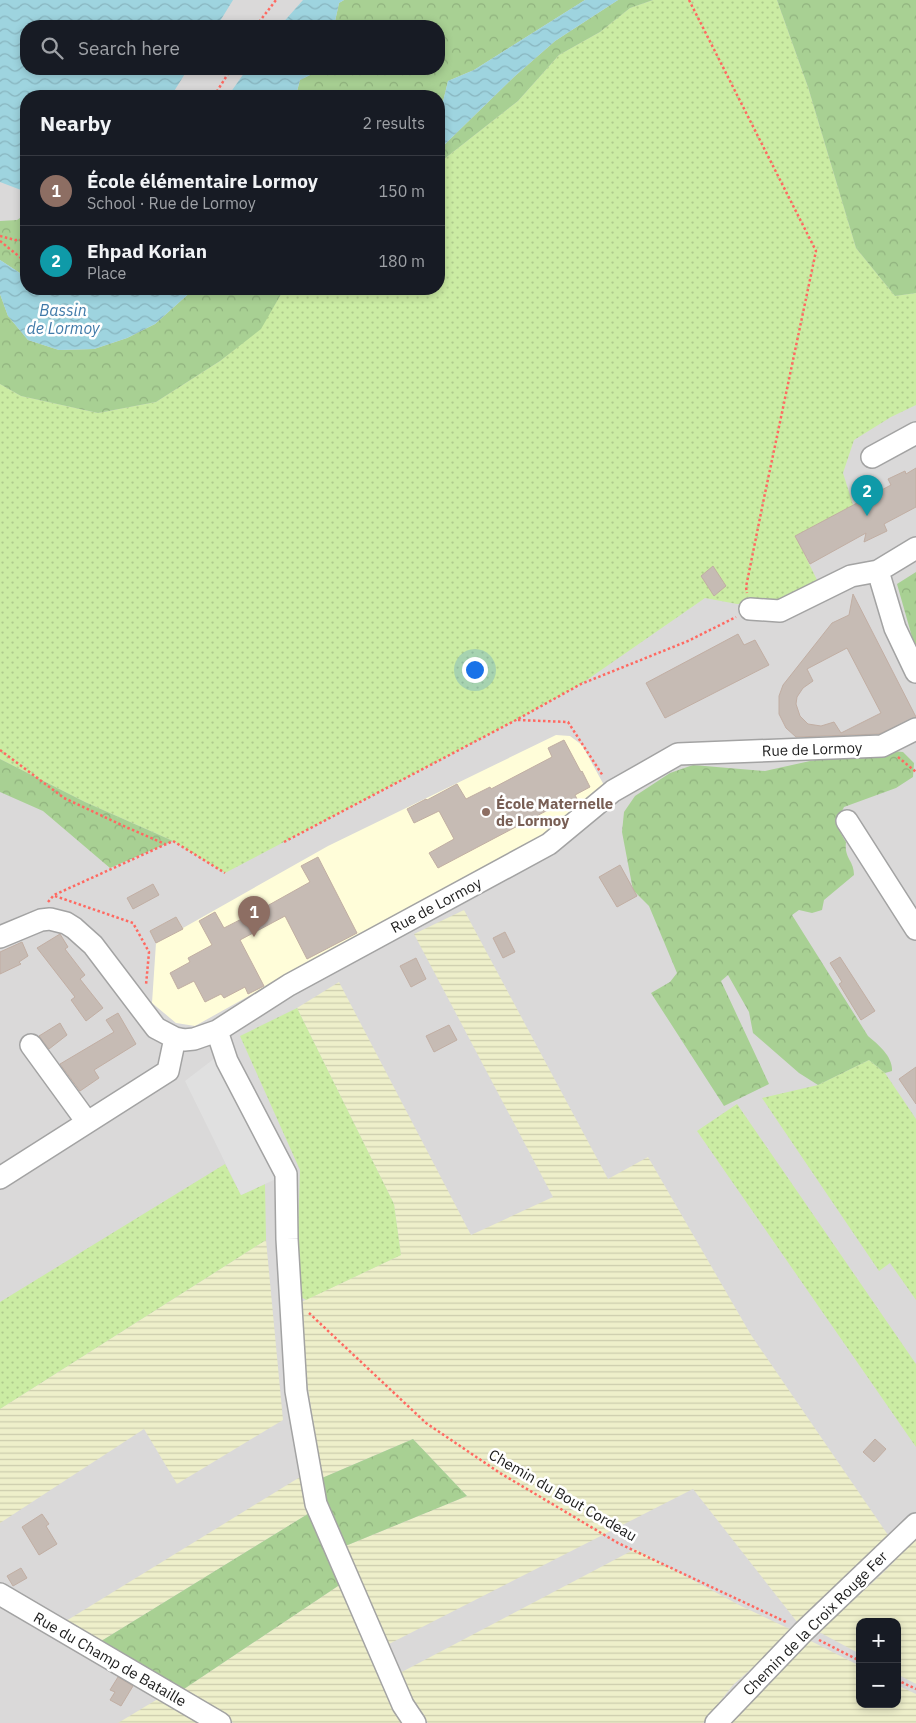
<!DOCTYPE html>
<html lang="en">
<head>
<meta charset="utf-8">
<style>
  body { margin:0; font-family:"IBM Plex Sans",sans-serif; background:#242831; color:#f1f3f6 }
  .controls { position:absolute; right:15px; bottom:15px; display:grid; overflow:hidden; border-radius:10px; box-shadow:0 2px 8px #0003 }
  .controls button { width:45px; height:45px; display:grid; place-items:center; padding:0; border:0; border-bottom:1px solid #363941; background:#171b24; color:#f1f3f6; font:25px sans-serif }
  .you { position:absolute; left:474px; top:669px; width:18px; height:18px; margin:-12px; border:4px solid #fff; border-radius:50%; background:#1a73e8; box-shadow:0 0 0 8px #1a73e833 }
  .badge { display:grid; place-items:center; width:32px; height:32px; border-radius:50%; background:#df868c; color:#fff; font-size:16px; font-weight:700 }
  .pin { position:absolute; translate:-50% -41px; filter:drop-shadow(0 1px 2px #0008) }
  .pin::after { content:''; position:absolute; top:26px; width:18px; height:15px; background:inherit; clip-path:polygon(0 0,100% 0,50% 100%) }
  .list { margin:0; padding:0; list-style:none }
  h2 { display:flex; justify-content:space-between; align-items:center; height:65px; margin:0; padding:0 20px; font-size:21px }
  h2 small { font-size:16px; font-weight:400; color:#9ea1a6 }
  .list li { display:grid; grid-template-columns:32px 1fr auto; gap:15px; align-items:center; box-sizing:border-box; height:70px; padding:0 20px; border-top:1px solid #363941 }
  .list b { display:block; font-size:19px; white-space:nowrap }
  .list p { margin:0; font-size:16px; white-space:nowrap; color:#9ea1a6 }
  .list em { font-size:16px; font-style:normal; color:#9ea1a6 }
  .icon { flex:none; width:28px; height:28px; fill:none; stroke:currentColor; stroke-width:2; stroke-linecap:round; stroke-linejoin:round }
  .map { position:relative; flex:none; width:916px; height:1723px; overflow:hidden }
  .search { position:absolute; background:#171b24; box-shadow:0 2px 8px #0003; left:20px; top:20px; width:425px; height:55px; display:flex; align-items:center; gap:12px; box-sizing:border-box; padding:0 18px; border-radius:20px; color:#9ea1a6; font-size:19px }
  .panel { position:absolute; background:#171b24; box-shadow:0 2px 8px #0003; left:20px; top:90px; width:425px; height:205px; border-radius:20px }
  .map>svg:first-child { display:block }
</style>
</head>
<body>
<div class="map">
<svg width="916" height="1723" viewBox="0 0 916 1723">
  <defs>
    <pattern id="farmland-rules" width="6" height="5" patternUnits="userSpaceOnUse" patternTransform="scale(1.25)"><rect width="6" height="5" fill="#eeefca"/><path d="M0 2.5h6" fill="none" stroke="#ccccad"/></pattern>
    <pattern id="grass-dots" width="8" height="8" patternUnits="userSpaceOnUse" patternTransform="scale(1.25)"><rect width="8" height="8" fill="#cbeca3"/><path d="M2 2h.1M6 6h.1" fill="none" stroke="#aeca8c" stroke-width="1.8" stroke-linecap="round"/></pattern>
    <pattern id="forest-crowns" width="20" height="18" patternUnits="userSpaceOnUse" patternTransform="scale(1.25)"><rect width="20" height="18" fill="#a8d093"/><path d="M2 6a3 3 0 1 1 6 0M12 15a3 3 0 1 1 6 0" fill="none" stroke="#90b27e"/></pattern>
    <pattern id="water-waves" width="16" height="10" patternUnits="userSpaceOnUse" patternTransform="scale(1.25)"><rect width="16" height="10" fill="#9ed4df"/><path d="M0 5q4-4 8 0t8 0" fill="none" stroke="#88b5bf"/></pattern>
  </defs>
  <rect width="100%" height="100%" fill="#eee9e1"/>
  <!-- residential -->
  <path fill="#dad9d9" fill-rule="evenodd" d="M0,0H916V1723H0ZM26,26H439V69H26ZM26,96H439V289H26ZM860,1622H897V1704H860Z"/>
  <!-- education -->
  <path fill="#fffdd9" d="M556,735L570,736L582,745L605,787L541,837L371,928L195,1026L176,1023L152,1003L156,943L150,931L176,917L183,928L328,846Z"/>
  <!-- farmland -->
  <path fill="url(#farmland-rules)" d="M464,910L608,1179L648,1157L751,1335L890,1538L801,1627L693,1489L385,1646L343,1547L467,1496L413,1439L322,1478L295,1305L401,1255L394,1204L297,1008L339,982L471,1235L553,1197L414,934Z
    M266,1240L283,1420L177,1484L144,1429L0,1523V1409Z
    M300,1477L311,1512L98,1643L66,1621Z
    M916,1538V1684L897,1674V1622H860V1654L819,1632L887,1569Z
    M635,1549L741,1606L794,1631L733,1685L703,1723H428L398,1674Z
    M341,1584L408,1723H234L181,1691Z
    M807,1639L860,1666V1704H897V1685L916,1694V1723H726Z
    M166,1694L214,1723H118Z"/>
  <!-- grass -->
  <path fill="url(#grass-dots)" d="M653,0H777L808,87L856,248L895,296L916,293V405L891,417L854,440L843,473L854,508L797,539L817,580L778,603L737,604L705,598L581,684L516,720L225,873L173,841L85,802L0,759V384L21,396L98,413L156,402L220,361L260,329L284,289H439V163L518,101L559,55L600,32L630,8Z
    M297,1008L394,1204L401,1255L306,1300L296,1294L300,1170L240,1036Z
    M869,1060L885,1073L916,1119V1300L890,1263L879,1271L762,1098L818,1085Z
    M737,1104L916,1364V1447L697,1131Z
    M225,1164L241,1195L265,1184L266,1240L0,1409V1302Z"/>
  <!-- forest -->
  <path fill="url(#forest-crowns)" d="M344,0H585L474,70L448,81L440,114H439V96L296,95L300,80L322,69H439V26H334L339,3Z
    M618,0H653L630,8L600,32L559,55L518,101L439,163V150L515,76L555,41Z
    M777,0H916V293L895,296L856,248L808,87Z
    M26,214V277L0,260V221L17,220Z
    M194,289H284L261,329L220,361L156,402L98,413L21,396L0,384V294L8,316L28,340L59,350L94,349L127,338L155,324Z
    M916,572V651L897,584Z
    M883,750L903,752L914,763L913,777L896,788L844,807C837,822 836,827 846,842C844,859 854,860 854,875L824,900L822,910L812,913L799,910L792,915L868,1036C879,1045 893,1057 892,1071L885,1073L869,1060L818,1085L799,1073L753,1033L749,1012L728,975L721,981L769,1084L724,1106L651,993L670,982L677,973L649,906L633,890L622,832L624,812L635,796L670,773L693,765L765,771L810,761Z
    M0,759L85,802L173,841L110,868L43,811L0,792Z
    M413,1439L467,1496L343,1547L327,1506L322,1478Z
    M311,1512L341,1584L181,1691L98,1643Z"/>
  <!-- parking -->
  <path fill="#e0e0e0" d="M215,1058L276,1179L241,1195L185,1081Z"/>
  <!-- water -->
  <path fill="url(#water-waves)" d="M0,0H233L217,26H26V69H188L171,96H26V189L21,190L0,182Z
    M303,0H344L339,3L334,26H280Z
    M585,0H618L555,41L515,76L439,150V114H440L448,81L474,70Z
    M247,69H322L300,80L296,95L300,96H228Z
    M0,260L26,277V289H194L155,324L127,338L94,349L59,350L28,340L8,316L0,294Z"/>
  <!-- building -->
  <path fill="#c6bbb4" stroke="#c1aea3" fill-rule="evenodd" d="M916,468V507L884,524L887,531L864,542L866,533L810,564L795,536L891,485L888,479L905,471L906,474Z
    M713,566L726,586L714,596L701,576Z
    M853,594L916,717L879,734L796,737L786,728L779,714V696L783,685L832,623L849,615ZM847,648L881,713L841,733L834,722L821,726L808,724L800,716L796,704L797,697L803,688L813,681L807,669Z
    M738,634L744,645L755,640L769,665L665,718L646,683Z
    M564,740L581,772L582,771L590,787L575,795L579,803L570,810L565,801L438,868L429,853L454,839L439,811L414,823L407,809L426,799L427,800L457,784L466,799L490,787L491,789L552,757L548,748Z
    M318,857L357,933L307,959L285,916L240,940L264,986L248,994L245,987L224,998L221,994L205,1002L194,981L178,989L170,973L190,962L188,958L212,945L199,921L215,912L224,928L267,906L310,882L301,866Z
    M620,865L637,896L617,907L599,877Z
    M153,884L159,895L133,909L127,898Z
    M176,917L183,929L156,943L150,931Z
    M505,932L515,952L503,958L493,938Z
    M60,934L68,947L65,949L85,975L80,979L103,1008L86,1021L71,1000L75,997L37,948Z
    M22,942L28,956L19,962L21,964L0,974V952Z
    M840,957L875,1011L861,1020L839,984L842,982L830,963Z
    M416,958L426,979L411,987L400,966Z
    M118,1013L136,1044L94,1070L99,1078L80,1091L60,1064L114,1032L106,1020Z
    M60,1023L67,1035L49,1049L39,1036Z
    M449,1025L457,1040L434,1052L426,1036Z
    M916,1067V1104L899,1079Z
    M875,1439L886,1449L874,1462L863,1452Z
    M42,1514L49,1524L46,1526L57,1544L39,1555L22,1527Z
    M21,1568L27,1578L13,1586L7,1576Z
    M118,1677L133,1686L121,1706L110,1700L115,1692L110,1690Z"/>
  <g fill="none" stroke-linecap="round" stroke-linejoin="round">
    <!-- minor casing -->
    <g stroke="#a3a3a3" stroke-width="24">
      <path id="minor" d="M872,457L916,433
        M916,548L878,571L895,628L916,672
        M750,609L780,611L851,576L878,571
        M847,821L916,929
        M0,937L41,920L50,919L66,923L74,928L93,945L156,1028L175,1038L184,1040L194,1039L217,1031L289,985L549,844L613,791L678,754L882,746L916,729
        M217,1031L227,1061L286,1174L287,1239L296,1391L316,1504L403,1705L415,1723
        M31,1045L87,1122
        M0,1178L168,1071L175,1038
        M0,1594L220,1723
        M716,1723L803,1632L916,1524"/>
    </g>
    <!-- path -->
    <path stroke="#ff6961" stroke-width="2.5" stroke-dasharray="2.5 2.5" stroke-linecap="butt" d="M689,0L816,251L764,498L746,587L747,593
      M256,26L276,0
      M214,96L231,69
      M0,236L15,240H26
      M0,241L26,262
      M518,720L568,722L603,776
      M0,750L64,798L128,828L165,844
      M898,757L916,772
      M284,842L516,720L581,684L688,641L736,617
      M55,896L133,923L149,952L146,985
      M48,902L54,895L173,841L225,873
      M309,1313L426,1423L500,1473L618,1543L788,1623
      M819,1640L860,1661
      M897,1680L916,1689"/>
    <!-- minor -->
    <use href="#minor" stroke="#fff" stroke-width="21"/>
  </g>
  <!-- markers -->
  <circle fill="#8d6e63" stroke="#fff" stroke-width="2" cx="486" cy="812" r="5"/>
  <g text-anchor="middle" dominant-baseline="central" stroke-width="5" stroke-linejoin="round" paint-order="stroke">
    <!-- street labels -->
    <g font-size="15" fill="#1c1c1c" stroke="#fff">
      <text transform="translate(812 749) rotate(-2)">Rue de Lormoy</text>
      <text transform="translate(436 905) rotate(-28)">Rue de Lormoy</text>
      <text transform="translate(563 1495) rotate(30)">Chemin du Bout Cordeau</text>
      <text transform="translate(815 1623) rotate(-45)">Chemin de la Croix Rouge Fer</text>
      <text transform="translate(110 1659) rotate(30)">Rue du Champ de Bataille</text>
    </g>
    <!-- education labels -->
    <g font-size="15" font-weight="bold" fill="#785e54" stroke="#fff" text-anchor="start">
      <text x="496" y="803">École Maternelle<tspan x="496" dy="17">de Lormoy</tspan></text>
    </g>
    <!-- water labels -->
    <g font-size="16" font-style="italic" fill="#407aa9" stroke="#fff">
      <text x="63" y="310">Bassin<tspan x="63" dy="18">de Lormoy</tspan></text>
    </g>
  </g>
</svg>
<div class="controls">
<button>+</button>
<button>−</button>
</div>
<div class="you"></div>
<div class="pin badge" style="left:254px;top:937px;background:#8d6e63">1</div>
<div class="pin badge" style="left:867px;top:516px;background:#0f9aa8">2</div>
<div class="search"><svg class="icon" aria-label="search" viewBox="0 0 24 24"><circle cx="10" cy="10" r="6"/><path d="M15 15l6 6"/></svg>Search here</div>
<section class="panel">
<h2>Nearby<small>2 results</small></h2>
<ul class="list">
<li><span class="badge" style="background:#8d6e63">1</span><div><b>École élémentaire Lormoy</b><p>School · Rue de Lormoy</p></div><em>150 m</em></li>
<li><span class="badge" style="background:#0f9aa8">2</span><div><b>Ehpad Korian</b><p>Place</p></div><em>180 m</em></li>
</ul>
</section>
</div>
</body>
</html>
